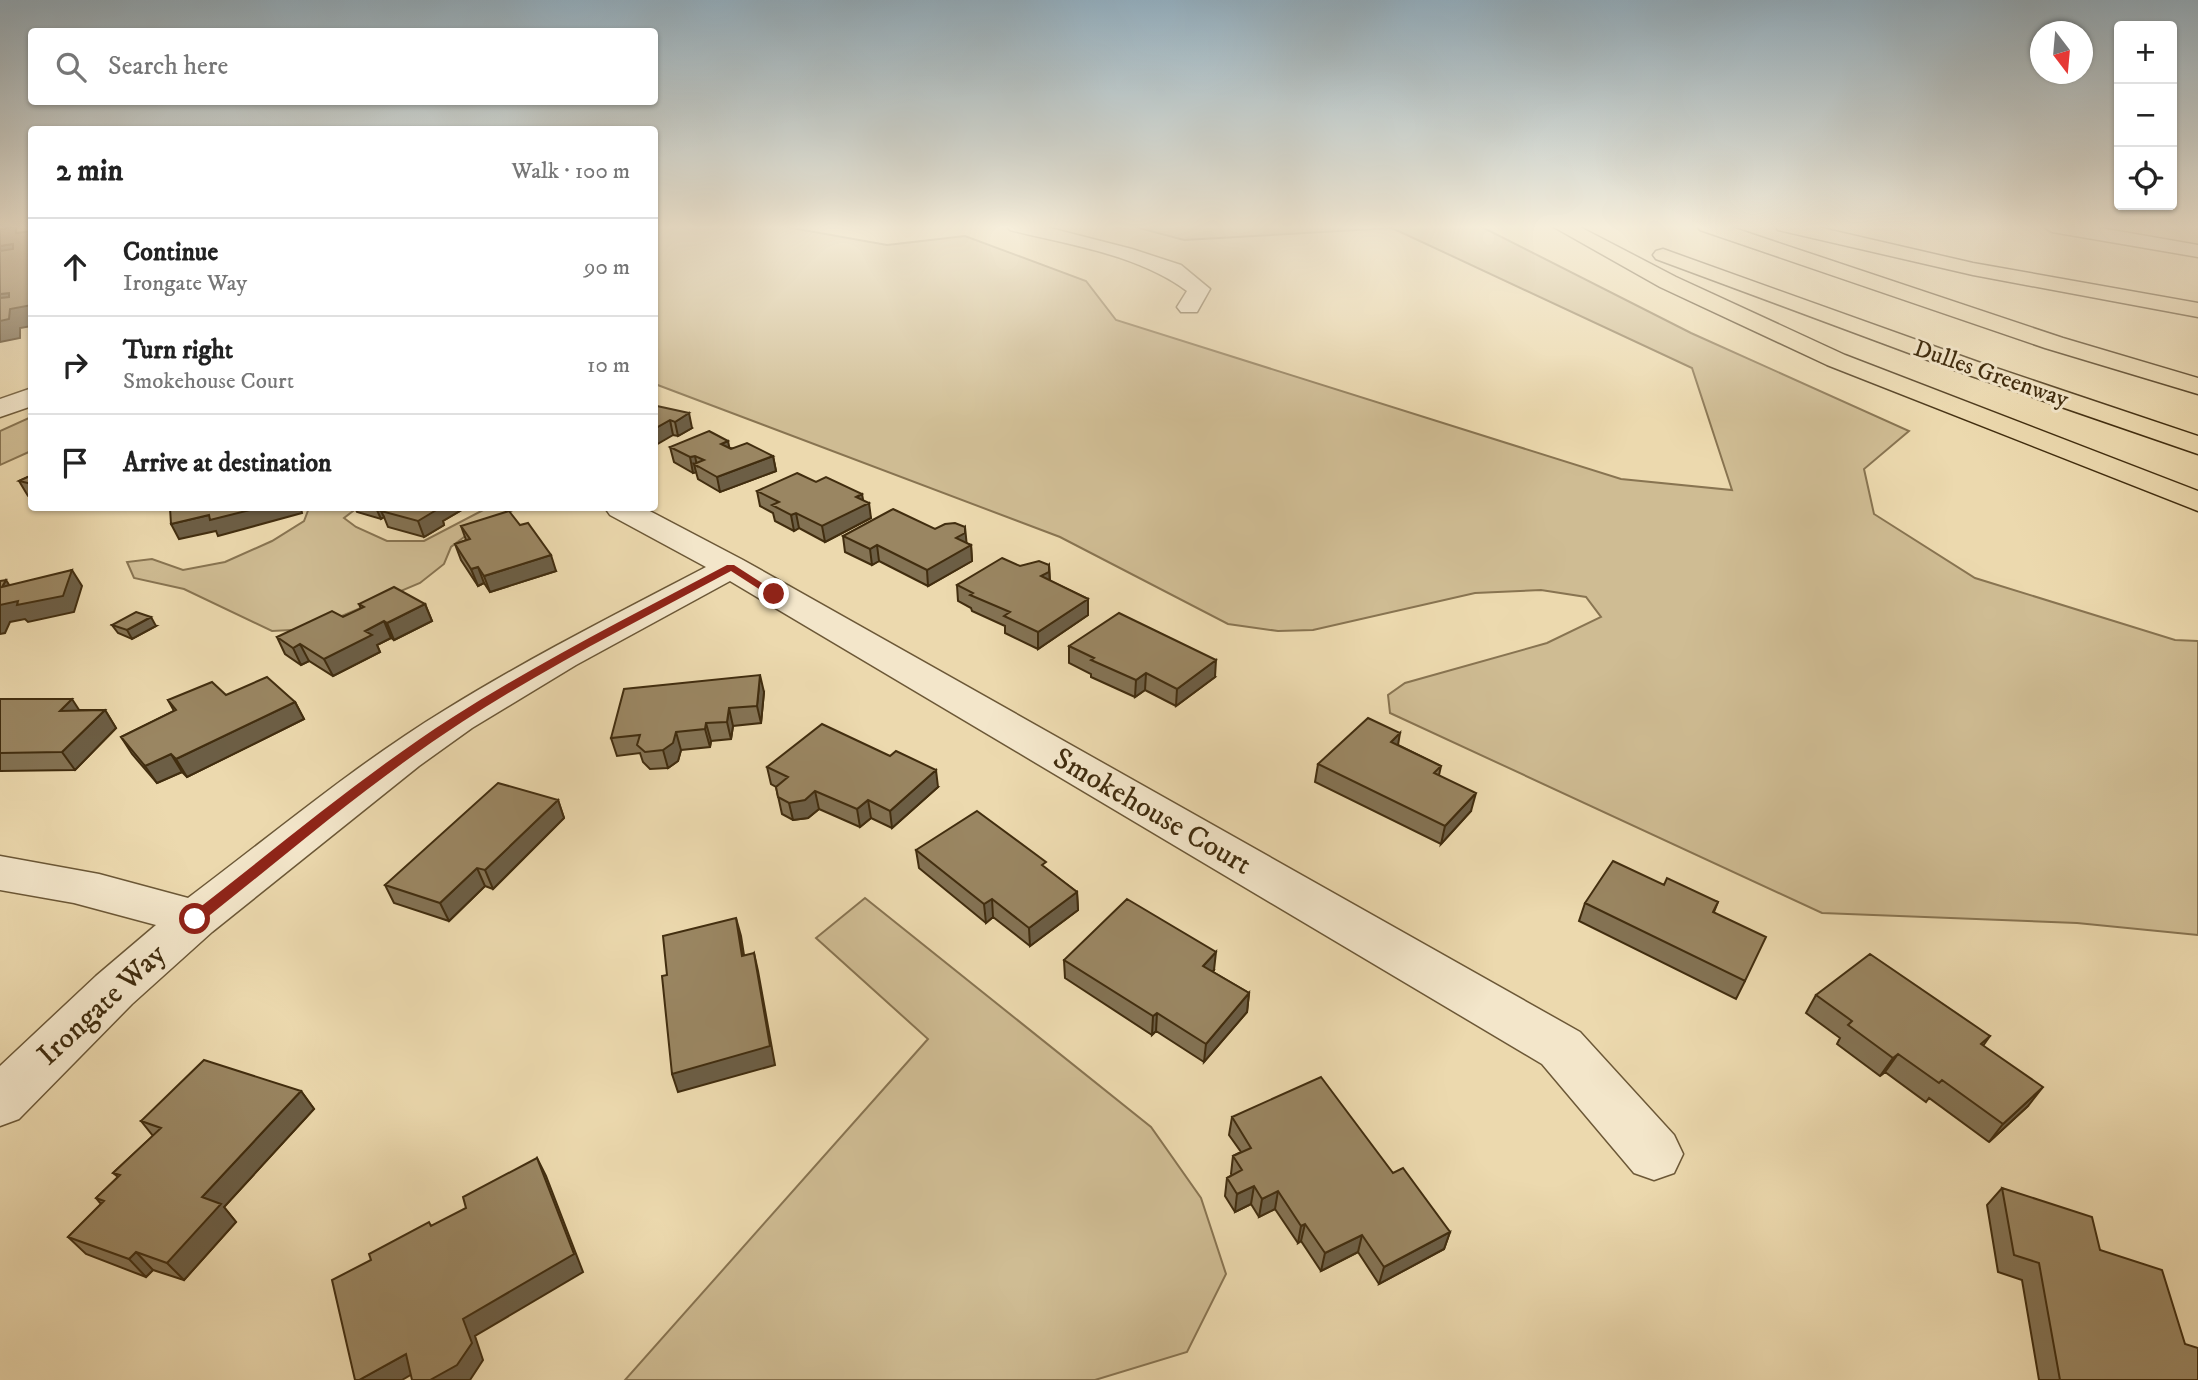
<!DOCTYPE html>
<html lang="en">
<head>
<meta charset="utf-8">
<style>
  body { margin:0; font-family:"IM FELL DW Pica",serif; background:#f6f6f6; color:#222 }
  .controls { position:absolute; right:21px; top:21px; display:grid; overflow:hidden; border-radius:7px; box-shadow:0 2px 5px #0004 }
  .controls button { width:63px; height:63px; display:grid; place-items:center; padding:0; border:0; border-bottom:2px solid #e0e0e0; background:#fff; color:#222; font:35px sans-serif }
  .compass { position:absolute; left:2030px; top:21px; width:63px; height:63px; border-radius:50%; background:#fff; box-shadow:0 2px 5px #0004; rotate:164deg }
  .stop { position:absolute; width:21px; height:21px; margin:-16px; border:5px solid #8f2418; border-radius:50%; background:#fff }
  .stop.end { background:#8f2418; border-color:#fff; box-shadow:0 2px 7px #0008 }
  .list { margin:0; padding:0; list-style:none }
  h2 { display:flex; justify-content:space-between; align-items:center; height:91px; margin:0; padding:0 28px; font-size:30px }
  h2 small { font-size:23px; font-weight:400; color:#767676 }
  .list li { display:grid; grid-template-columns:46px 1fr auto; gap:21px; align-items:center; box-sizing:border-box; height:98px; padding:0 28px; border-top:2px solid #e0e0e0 }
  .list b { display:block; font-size:26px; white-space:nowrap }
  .list p { margin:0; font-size:23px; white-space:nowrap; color:#767676 }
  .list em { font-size:23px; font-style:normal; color:#767676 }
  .icon { flex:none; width:38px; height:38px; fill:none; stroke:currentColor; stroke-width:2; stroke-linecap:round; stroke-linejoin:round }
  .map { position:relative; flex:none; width:2198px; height:1380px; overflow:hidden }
  .search { position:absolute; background:#fff; box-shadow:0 2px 5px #0004; left:28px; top:28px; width:630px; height:77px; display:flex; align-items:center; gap:18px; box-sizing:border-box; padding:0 24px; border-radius:7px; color:#767676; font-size:26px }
  .panel { position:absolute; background:#fff; box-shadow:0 2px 5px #0004; left:28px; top:126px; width:630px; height:385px; border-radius:7px }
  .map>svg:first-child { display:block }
</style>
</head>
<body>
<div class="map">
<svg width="2198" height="1380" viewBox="0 0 2198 1380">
  <rect width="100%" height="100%" fill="#ecd9ae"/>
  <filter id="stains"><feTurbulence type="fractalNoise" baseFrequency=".00286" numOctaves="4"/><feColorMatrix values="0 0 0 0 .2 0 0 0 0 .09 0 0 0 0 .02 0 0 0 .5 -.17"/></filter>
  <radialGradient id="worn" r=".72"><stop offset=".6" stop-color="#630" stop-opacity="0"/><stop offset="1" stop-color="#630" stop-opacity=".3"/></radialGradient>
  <!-- green -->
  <path fill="#cfbc93" stroke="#887451" stroke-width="2" d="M655,226H781L887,245L965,236L1086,281L1116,320L1621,479L1732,490L1692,368L1392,228L1184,240L1132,226H1480L1691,333L1909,431L1864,469L1874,514L1975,578L2175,640L2198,641V935L2077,923L1822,913L1390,713L1388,695L1405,683L1547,643L1601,617L1586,597L1541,590L1475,593L1313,630L1278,631L1228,624L1060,537L655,384Z
    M31,417V451L0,465V431Z
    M309,508H357L344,518L356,527L387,541H424L487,508H515L501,520L468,534L451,547L444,564L420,583L311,629L272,631L184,589L134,578L127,562L152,559L183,570L225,562L272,541L304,521Z
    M865,898L1151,1127L1201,1198L1226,1274L1187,1352L1095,1380H625L928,1039L816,938Z"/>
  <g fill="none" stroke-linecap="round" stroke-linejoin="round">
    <!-- minor casing -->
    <g stroke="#6c5837" stroke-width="3">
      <path id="minor" d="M1007,226H1042L1132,249L1181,265L1210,289L1197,312H1181L1177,307L1187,291C1137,254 1069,245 1010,230Z
        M2042,226H2089L2198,245V257L2052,232Z
        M32,388V406L0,417V399Z
        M605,508H644L743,560L1580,1032L1674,1135L1683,1154L1674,1173L1654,1180L1634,1173L1542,1064L730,581L576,665L472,728L419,766L212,932L132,1004L19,1119L0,1126V1066L96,976L156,925L74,903L0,890V856L99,874L188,898C272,835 355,765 445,710C529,658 618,613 706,567L610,515Z"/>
    </g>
    <!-- highway casing -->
    <g stroke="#412d0f" stroke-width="3">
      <path id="highway" d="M1552,226H1578L1676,277L1845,355L2198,491V511L1827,365L1660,287Z
        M1697,226H1728L2063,338L2198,378V394L2045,348L1700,230Z
        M1775,226H1813L1973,263L2198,303V317L1973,275L1778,230Z
        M1663,249L1978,362L2198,436V454L1960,372L1656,259L1653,255L1656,251Z"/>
    </g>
    <!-- path -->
    <path stroke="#412d0f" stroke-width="2.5" stroke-dasharray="2.5 2" stroke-linecap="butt" d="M854,226H903"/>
    <!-- minor -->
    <use href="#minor" fill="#f3e6ca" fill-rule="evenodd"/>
    <!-- highway -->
    <use href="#highway" fill="#ecd9ae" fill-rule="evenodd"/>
  </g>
  <!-- wall -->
  <path fill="#847354" stroke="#412d0f" stroke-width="2" d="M654,407L692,428L678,436L673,435Z
    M670,447L730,448L773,456L776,471L720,492L698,479L696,472L693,473L674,462Z
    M32,475V497L28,496L19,481Z
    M816,482L863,500L871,518L825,542L799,528L794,531L775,521L773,513L760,506L757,491Z
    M355,508H465L443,521L444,525L424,537L388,527L384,517L381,519L357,512Z
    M520,525L556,571L490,592L484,583L478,586L461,560L455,544L466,540L461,526Z
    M843,536L966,543L971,545L972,561L928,586L879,561L872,565L845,552Z
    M1049,565L1050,581L1088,599V615L1038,649L1005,633V626L972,611L971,608L958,601L957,585L1020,566Z
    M359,604H425L432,621L394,640L391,638L377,645L380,652L333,676L309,661L301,665L285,654L277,637L343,617L361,609Z
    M112,625L156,626L132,639L118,633Z
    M1069,646L1215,677L1176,706L1145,690L1135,697L1091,677V674L1069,663Z
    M764,692L761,723L733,726L731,739L711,741L710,747L681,750L678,761L668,768L650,769L643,762L640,753L617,756L611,738Z
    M226,695L295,702L304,719L187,777L182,772L157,783L132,754L121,737L174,711L168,700Z
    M0,699L79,710H105L116,728L75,770L0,771Z
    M1398,745L1441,766L1439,775L1471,811L1441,844L1315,782L1318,764Z
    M767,767L938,787L892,828L871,818L860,827L819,809L808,818L793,820L782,814L776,787L771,784Z
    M558,800L564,818L493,889L485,886L449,921L394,903L385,885Z
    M916,850L1046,869L1077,892L1078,910L1030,946L993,917L986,923L919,868Z
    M1664,885L1718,902L1714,912L1745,981L1736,999L1579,921L1585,903Z
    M1064,960L1214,970L1213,972L1249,993L1247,1012L1204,1062L1156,1031L1152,1035L1065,978Z
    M1816,995L1990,1036L1983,1046L2028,1106L1989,1142L1929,1098L1926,1102L1885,1072L1880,1076L1837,1044L1840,1038L1806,1013Z
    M301,1091L314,1109L224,1207L236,1222L184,1280L153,1270L146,1277L86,1254L68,1237L101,1204L96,1198L118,1177L113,1173L153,1136L141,1121Z
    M1232,1117L1393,1173L1450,1232L1444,1249L1379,1284L1358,1252L1321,1271L1301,1241L1298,1243L1275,1209L1259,1217L1251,1204L1235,1212L1225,1196L1227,1178L1232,1175L1231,1174L1233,1156L1241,1152L1229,1135Z
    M2002,1188L2100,1250L2185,1344L2198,1380H2039L2022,1280L1998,1272L1987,1205Z"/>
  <!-- shaded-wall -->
  <path fill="#6c5e45" stroke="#412d0f" stroke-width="2" d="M13,244L23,261L0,265V246Z
    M9,293L32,305V326L20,328V338L0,342V294Z
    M689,413L692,428L678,436L675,422Z
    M670,420L673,435L654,446V429Z
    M728,441L731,456L721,444Z
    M695,456L697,466L694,464L696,472L693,473L690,457Z
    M773,456L776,471L720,492L717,477Z
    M862,494L864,505L869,503L871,518L825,542L822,526L856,497Z
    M258,508H301L302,513L218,536L216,531L179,539L171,524L209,515Z
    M376,508H385L387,512L381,511L384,517L381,519Z
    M433,508H465L443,521L444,525L424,537L418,521Z
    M796,513L799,528L794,531L791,515Z
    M965,527L967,547L971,545L972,561L928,586L927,570Z
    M877,545L879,561L872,565L870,549Z
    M551,555L556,571L490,592L484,576Z
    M1049,565L1050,588L1041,576Z
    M478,567L484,583L478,586L471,569Z
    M72,570L82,586L74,612L28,622L25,619L10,622L5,633L0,634V605L2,587L6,580L16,596Z
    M1088,599V615L1038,649V632Z
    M425,604L432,621L394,640L387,623Z
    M151,617L156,626L132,639L127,630Z
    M384,621L391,638L377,645L380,652L333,676L324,659L365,631Z
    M300,644L309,661L301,665L293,648Z
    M1216,660L1215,677L1176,706L1177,689Z
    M1146,673L1145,690L1135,697L1136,680Z
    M760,675L764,692L761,723L757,706Z
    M72,699L83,716L60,711Z
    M295,702L304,719L187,777L176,759Z
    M729,708L733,726L731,739L727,722Z
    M105,710L116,728L75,770L62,752Z
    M706,723L711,741L710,747L705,729Z
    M676,732L681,750L678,761L668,768L663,750Z
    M1400,733L1397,751L1391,742Z
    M171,754L182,772L157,783L145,766Z
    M936,770L938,787L892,828L890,811Z
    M815,791L819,809L808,818L793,820L789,803Z
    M1476,793L1471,811L1441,844L1445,826Z
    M558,800L564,818L493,889L485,870Z
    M868,800L871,818L860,827L857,809Z
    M477,868L485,886L449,921L440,903Z
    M1077,892L1078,910L1030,946L1029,928Z
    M992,899L993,917L986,923L984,904Z
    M736,918L741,936L747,974L742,956Z
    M1216,952L1214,970L1202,984L1203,966Z
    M754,953L758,971L775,1065L678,1092L672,1074Z
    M1249,993L1247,1012L1204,1062L1206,1044Z
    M1157,1013L1156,1031L1152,1035L1153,1016Z
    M1898,1054L1885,1072L1880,1076L1893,1058Z
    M2043,1087L2028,1106L1989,1142L2003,1124Z
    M301,1091L314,1109L224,1207L236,1222L184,1280L167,1263L202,1197Z
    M537,1158L546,1176L583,1272L475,1336L483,1360L470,1380H430L463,1319Z
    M1254,1186L1251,1204L1235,1212L1237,1194Z
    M1278,1191L1275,1209L1259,1217L1262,1199Z
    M1305,1224L1301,1241L1298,1243L1301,1226Z
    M1450,1232L1444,1249L1379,1284L1384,1267Z
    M1362,1235L1358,1252L1321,1271L1325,1253Z
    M136,1252L153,1270L146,1277L129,1259Z
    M406,1354L419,1370L402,1380H359Z"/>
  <!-- building -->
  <path fill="#9a8662" stroke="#412d0f" stroke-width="2" d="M16,226V233L32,231V305L10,309L9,319L0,321V298L9,297V293L0,294V251L13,249V244L0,246V229Z
    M657,406L689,413L675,422L670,420L654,429V407Z
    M709,431L728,441L721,444L731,449L747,443L773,456L717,477L694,464L704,460L695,456L690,457L670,447Z
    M797,473L816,482L826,477L862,494L856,497L869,503L822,526L796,513L791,515L772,505L779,502L757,491Z
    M32,475V484L19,481Z
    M170,508H258L210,520L209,515L171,524Z
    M387,508H433L438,509L418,521L381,511Z
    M893,509L935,529L945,524L955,523L965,527V533L956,538L971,545L927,570L877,545L870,549L843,536Z
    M509,511L520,525L528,523L551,555L484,576L478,567L471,569L455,544L470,539L461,526Z
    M1002,558L1020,566L1039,561L1049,565V572L1041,576L1088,599L1038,632L1004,616L1010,612L970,595L973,593L957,585Z
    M72,570L63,596L17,605L18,601L0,605V581L6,580L2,587Z
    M394,587L425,604L387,623L384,621L365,631L372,635L324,659L300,644L293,648L277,637L332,611L343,617L364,607L359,604Z
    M136,612L151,617L127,630L112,625Z
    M1119,613L1216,660L1177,689L1146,673L1136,680L1091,660L1094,658L1069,646Z
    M760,675L757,706L729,708L727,722L706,723L705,729L676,732L673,743L663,750L645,752L637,745L640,735L611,738L624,689Z
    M267,677L295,702L176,759L171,754L145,766L121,737L176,710L168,700L212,682L226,695Z
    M0,699H72L60,711L105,710L62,752L0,753Z
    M1368,718L1400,733L1391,742L1441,766L1434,773L1476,793L1445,826L1318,764Z
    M822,724L890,756L896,751L936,770L890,811L868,800L857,809L815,791L805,800L789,803L778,797L776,787L788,777L767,767Z
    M498,783L558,800L485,870L477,868L440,903L385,885Z
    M977,811L1046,862L1042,865L1077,892L1029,928L992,899L984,904L916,850Z
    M1613,861L1664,885L1667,878L1718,902L1713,912L1766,937L1745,981L1585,903Z
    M1127,899L1216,952L1203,966L1249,993L1206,1044L1157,1013L1153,1016L1064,960Z
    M736,918L742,956L754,953L770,1046L672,1074L662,976L667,975L663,936Z
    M1870,954L1990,1036L1981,1044L2043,1087L2003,1124L1942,1080L1939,1083L1898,1054L1893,1058L1848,1025L1852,1021L1816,995Z
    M204,1060L301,1091L202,1197L221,1204L167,1263L136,1252L129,1259L68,1237L104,1201L96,1198L120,1175L113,1173L161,1128L141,1121Z
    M1321,1077L1393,1173L1403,1168L1450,1232L1384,1267L1362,1235L1325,1253L1305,1224L1301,1226L1278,1191L1262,1199L1254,1186L1237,1194L1227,1178L1242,1170L1233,1156L1251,1148L1232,1117Z
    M537,1158L574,1254L463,1319L472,1343L457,1365L430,1380H412L406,1354L359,1380H355L332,1280L371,1260L369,1254L429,1222L431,1226L466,1208L463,1197Z
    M2002,1188L2092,1217L2100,1250L2162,1270L2185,1344L2198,1348V1380H2060L2039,1263L2014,1255Z"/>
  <!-- sky -->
  <linearGradient id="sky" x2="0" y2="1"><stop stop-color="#92acbb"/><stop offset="0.54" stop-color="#f6eedb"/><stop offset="1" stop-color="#f6eedb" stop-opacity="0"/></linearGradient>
  <rect width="2198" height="420" fill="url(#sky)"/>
  <!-- route -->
  <path fill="#8f2418" d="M727,565H734L779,594L770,596L731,571C640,620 548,666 462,722C370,782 286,855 200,923H190V915C277,848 361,776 453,717C541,661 635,614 727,565Z"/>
  <g text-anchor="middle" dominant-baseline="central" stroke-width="6" stroke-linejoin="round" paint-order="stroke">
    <!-- far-street labels -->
    <g font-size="24" fill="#412d0f" stroke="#f3e6ca">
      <text transform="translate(1991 374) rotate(19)">Dulles Greenway</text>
    </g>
    <!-- street labels -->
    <g font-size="30" fill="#412d0f" stroke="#f3e6ca">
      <text transform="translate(1152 812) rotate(30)">Smokehouse Court</text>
      <text transform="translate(102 1005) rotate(-43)">Irongate Way</text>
    </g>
  </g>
  <rect width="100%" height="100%" filter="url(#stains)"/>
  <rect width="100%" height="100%" fill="url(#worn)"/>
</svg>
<div class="controls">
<button>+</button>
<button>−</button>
<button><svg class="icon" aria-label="locate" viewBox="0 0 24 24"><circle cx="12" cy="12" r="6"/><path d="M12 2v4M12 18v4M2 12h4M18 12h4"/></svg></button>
</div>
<svg class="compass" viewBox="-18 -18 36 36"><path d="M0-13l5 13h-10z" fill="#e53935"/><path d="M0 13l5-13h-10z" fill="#767676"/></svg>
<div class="stop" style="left:195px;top:919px"></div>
<div class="stop end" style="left:774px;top:594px"></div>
<div class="search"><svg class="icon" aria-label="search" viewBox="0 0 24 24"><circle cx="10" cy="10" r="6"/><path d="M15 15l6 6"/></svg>Search here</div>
<section class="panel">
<h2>2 min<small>Walk · 100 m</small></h2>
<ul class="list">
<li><svg class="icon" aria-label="ahead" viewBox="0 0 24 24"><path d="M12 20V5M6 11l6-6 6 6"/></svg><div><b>Continue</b><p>Irongate Way</p></div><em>90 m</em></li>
<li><svg class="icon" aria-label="right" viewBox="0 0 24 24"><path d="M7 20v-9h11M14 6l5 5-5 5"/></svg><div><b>Turn right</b><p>Smokehouse Court</p></div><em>10 m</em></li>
<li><svg class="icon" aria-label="arrive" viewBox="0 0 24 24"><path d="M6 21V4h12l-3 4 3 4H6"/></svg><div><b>Arrive at destination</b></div></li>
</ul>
</section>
</div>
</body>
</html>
